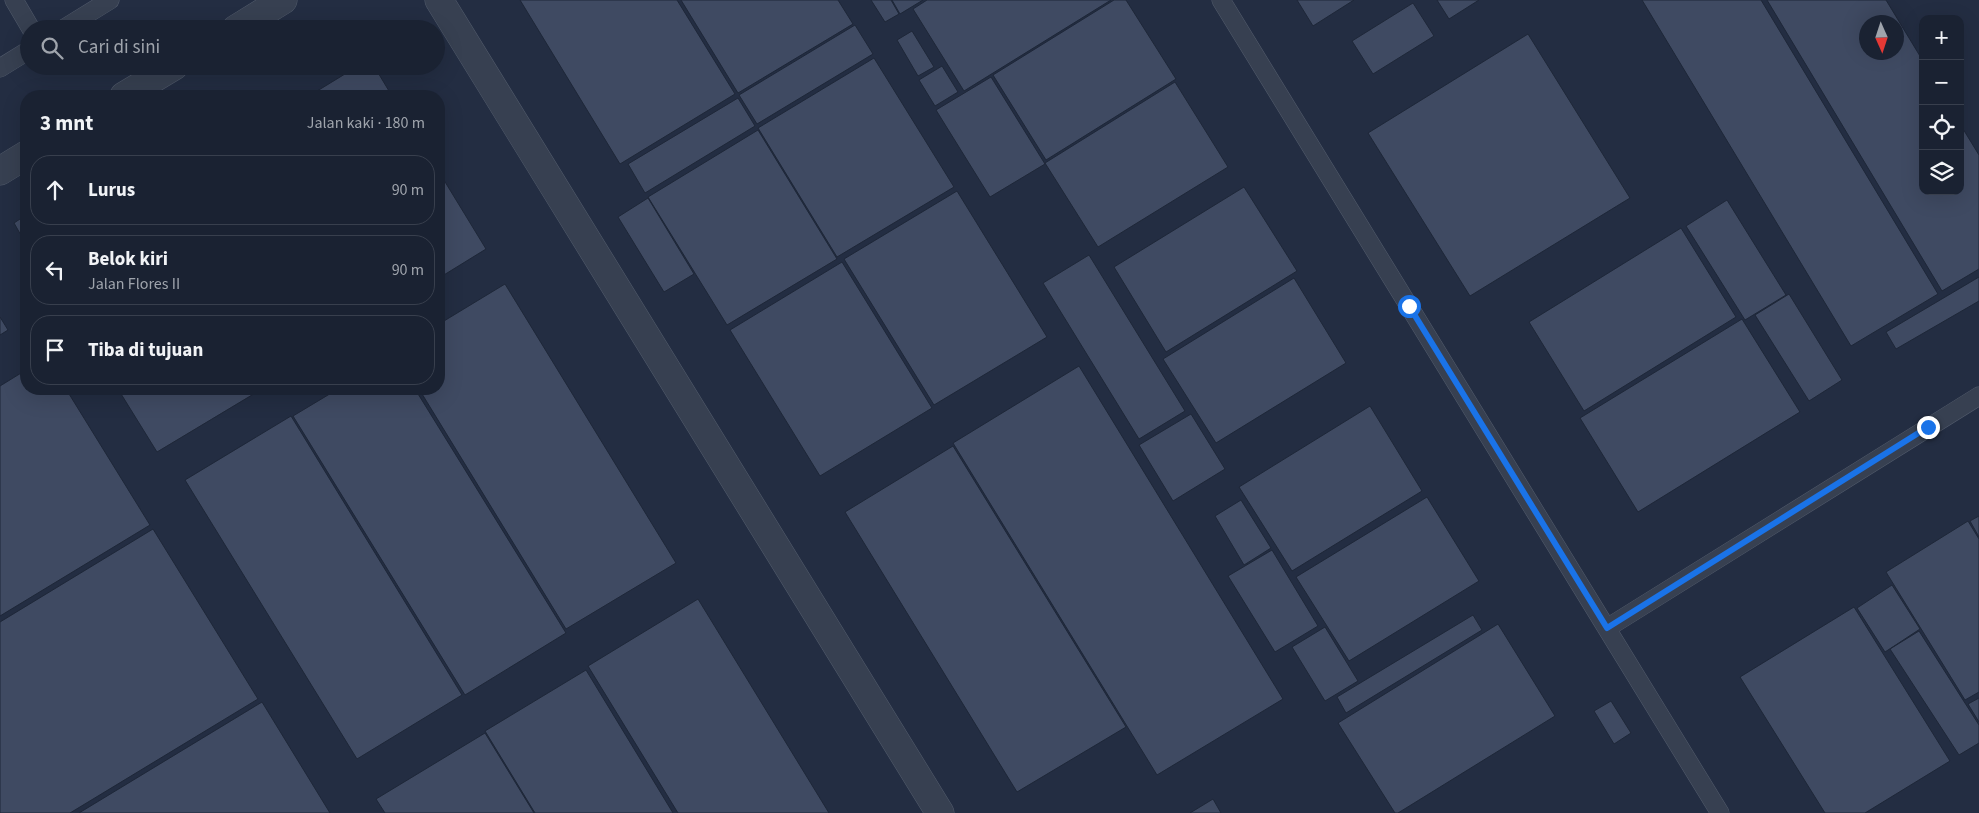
<!DOCTYPE html>
<html lang="id">
<head>
<meta charset="utf-8">
<style>
  body { margin:0; font-family:"Source Sans 3",sans-serif; background:#232a3a; color:#f1f3f6 }
  .controls { position:absolute; right:15px; top:15px; display:grid; overflow:hidden; border-radius:10px; box-shadow:0 5px 20px #0002 }
  .controls button { width:45px; height:45px; display:grid; place-items:center; padding:0; border:0; border-bottom:1px solid #383f4d; background:#1a2232; color:#f1f3f6; font:25px sans-serif }
  .compass { position:absolute; left:1859px; top:15px; width:45px; height:45px; border-radius:50%; background:#1a2232; box-shadow:0 5px 20px #0002; rotate:177deg }
  .stop { position:absolute; width:15px; height:15px; margin:-11px; border:4px solid #1a73e8; border-radius:50%; background:#fff }
  .stop.end { background:#1a73e8; border-color:#fff; box-shadow:0 1px 5px #0008 }
  .list { margin:0; padding:0; list-style:none }
  h2 { display:flex; justify-content:space-between; align-items:center; height:65px; margin:0; padding:0 20px; font-size:21px }
  h2 small { font-size:16px; font-weight:400; color:#9fa4ac }
  .list li { display:grid; grid-template-columns:32px 1fr auto; gap:15px; align-items:center; box-sizing:border-box; height:70px; margin:0 10px 10px; padding:0 10px; border:1px solid #383f4d; border-radius:20px }
  .list b { display:block; font-size:19px; white-space:nowrap }
  .list p { margin:0; font-size:16px; white-space:nowrap; color:#9fa4ac }
  .list em { font-size:16px; font-style:normal; color:#9fa4ac }
  .icon { flex:none; width:28px; height:28px; fill:none; stroke:currentColor; stroke-width:2; stroke-linecap:round; stroke-linejoin:round }
  .map { position:relative; flex:none; width:1979px; height:813px; overflow:hidden }
  .search { position:absolute; background:#1a2232; box-shadow:0 5px 20px #0002; left:20px; top:20px; width:425px; height:55px; display:flex; align-items:center; gap:12px; box-sizing:border-box; padding:0 18px; border-radius:28px; color:#9fa4ac; font-size:19px }
  .panel { position:absolute; background:#1a2232; box-shadow:0 5px 20px #0002; left:20px; top:90px; width:425px; height:305px; border-radius:20px }
  .map>svg:first-child { display:block }
</style>
</head>
<body>
<div class="map">
<svg width="1979" height="813" viewBox="0 0 1979 813">
  <rect width="100%" height="100%" fill="#232d42"/>
  <!-- building -->
  <path fill="#3f4a62" stroke="#1e2738" fill-rule="evenodd" d="M520,0H677L735,94L620,164Z
    M681,0H838L853,24L738,93Z
    M871,0H891L899,14L885,22Z
    M892,0H923L900,14Z
    M927,0H1111L964,91L913,9Z
    M1114,0H1126L1176,79L1046,160L993,75Z
    M1297,0H1354L1313,26Z
    M1437,0H1479L1449,19Z
    M1642,0H1761L1938,294L1851,346Z
    M1767,0H1886L1923,61V191H1960V124L1979,155V269L1942,291ZM1866,22H1896V52H1866Z
    M1413,3L1434,36L1373,74L1352,41Z
    M855,25L873,54L757,124L739,95Z
    M912,31L934,67L918,76L897,40Z
    M1528,34L1630,198L1470,296L1368,133Z
    M874,58L954,187L837,257L758,128Z
    M358,66H374L392,96H309Z
    M942,66L958,92L935,106L919,80Z
    M991,77L1045,164L990,197L936,110Z
    M1175,82L1228,167L1098,247L1045,163Z
    M738,98L755,126L645,193L628,164Z
    M758,130L837,259L727,325L648,197Z
    M439,172L486,249L439,278Z
    M1244,187L1297,271L1166,352L1114,267Z
    M957,191L1047,337L934,405L844,259Z
    M648,198L694,274L664,292L618,217Z
    M1727,200L1786,295L1745,320L1686,226Z
    M26,215V244L14,223Z
    M1681,228L1736,317L1584,411L1529,322Z
    M1089,255L1185,411L1139,439L1043,283Z
    M842,262L932,408L820,476L730,330Z
    M1979,277V301L1896,349L1886,332Z
    M1294,278L1346,363L1216,443L1163,359Z
    M505,284L676,563L566,629L419,389H439V324Z
    M1789,294L1842,380L1809,401L1755,315Z
    M0,317L8,330L0,335Z
    M1742,319L1800,412L1638,512L1580,418Z
    M1079,366L1283,699L1157,775L953,443Z
    M26,370V389H66L150,525L0,616V386Z
    M118,389H262L157,452Z
    M338,389H415L566,633L465,695L293,416Z
    M1370,406L1422,491L1292,571L1239,487Z
    M1191,414L1225,469L1173,501L1139,445Z
    M291,416L462,695L357,759L185,480Z
    M953,446L1126,727L1017,792L845,512Z
    M1427,497L1479,581L1349,661L1296,577Z
    M1241,500L1271,548L1244,565L1215,516Z
    M1979,516V537L1970,521Z
    M1968,521L1979,539V692L1965,700L1886,572Z
    M153,529L258,699L70,813H0V622Z
    M1272,550L1318,626L1275,652L1228,576Z
    M1892,585L1920,629L1885,652L1857,608Z
    M698,599L829,813H678L588,666Z
    M1854,607L1950,761L1865,813H1825L1740,677Z
    M1473,615L1482,630L1346,713L1337,697Z
    M1498,624L1555,716L1398,813H1395L1338,723Z
    M1325,627L1358,681L1325,701L1292,647Z
    M1919,631L1979,725V743L1959,755L1890,649Z
    M586,670L673,813H535L485,731Z
    M1979,698V722L1968,704Z
    M1611,701L1631,733L1614,744L1594,711Z
    M262,702L330,813H79Z
    M485,733L534,813H385L376,799Z
    M1213,799L1221,813H1190Z"/>
  <g fill="none" stroke-linecap="round" stroke-linejoin="round">
    <!-- service casing -->
    <g stroke="#525b6c" stroke-width="19">
      <path id="service" d="M14,0L31,29
        M1221,0L1720,813
        M63,29L110,0
        M0,68L29,50
        M1607,628L1979,396"/>
    </g>
    <!-- minor casing -->
    <g stroke="#525b6c" stroke-width="29">
      <path id="minor" d="M439,0L940,813
        M236,29L283,0
        M124,96L174,66
        M0,171L26,155"/>
    </g>
    <!-- service -->
    <use href="#service" stroke="#374051" stroke-width="18"/>
    <!-- minor -->
    <use href="#minor" stroke="#374051" stroke-width="28"/>
  </g>
  <g fill="none" stroke-linecap="round" stroke-linejoin="round">
    <!-- route -->
    <path stroke="#1a73e8" stroke-width="6" d="M1409,306L1607,628L1928,427"/>
  </g>
</svg>
<div class="controls">
<button>+</button>
<button>−</button>
<button><svg class="icon" aria-label="locate" viewBox="0 0 24 24"><circle cx="12" cy="12" r="6"/><path d="M12 2v4M12 18v4M2 12h4M18 12h4"/></svg></button>
<button><svg class="icon" aria-label="layers" viewBox="0 0 24 24"><path d="M12 4l9 5-9 5-9-5zM3 14l9 5 9-5"/></svg></button>
</div>
<svg class="compass" viewBox="-18 -18 36 36"><path d="M0-13l5 13h-10z" fill="#e53935"/><path d="M0 13l5-13h-10z" fill="#9fa4ac"/></svg>
<div class="stop" style="left:1409px;top:306px"></div>
<div class="stop end" style="left:1928px;top:427px"></div>
<div class="search"><svg class="icon" aria-label="search" viewBox="0 0 24 24"><circle cx="10" cy="10" r="6"/><path d="M15 15l6 6"/></svg>Cari di sini</div>
<section class="panel">
<h2>3 mnt<small>Jalan kaki · 180 m</small></h2>
<ul class="list">
<li><svg class="icon" aria-label="ahead" viewBox="0 0 24 24"><path d="M12 20V5M6 11l6-6 6 6"/></svg><div><b>Lurus</b></div><em>90 m</em></li>
<li><svg class="icon" aria-label="left" viewBox="0 0 24 24"><path d="M17 20v-9H6M10 6l-5 5 5 5"/></svg><div><b>Belok kiri</b><p>Jalan Flores II</p></div><em>90 m</em></li>
<li><svg class="icon" aria-label="arrive" viewBox="0 0 24 24"><path d="M6 21V4h12l-3 4 3 4H6"/></svg><div><b>Tiba di tujuan</b></div></li>
</ul>
</section>
</div>
</body>
</html>
